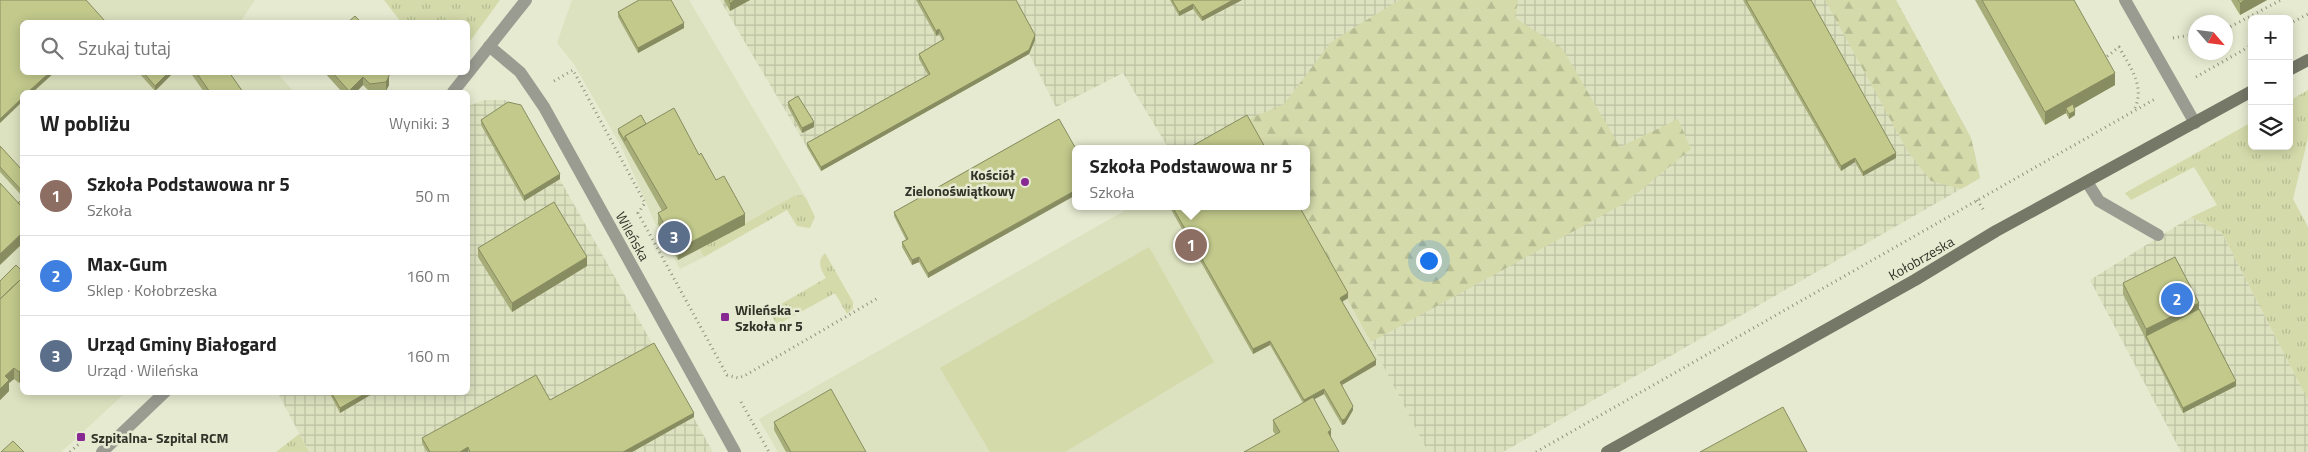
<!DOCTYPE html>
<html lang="pl">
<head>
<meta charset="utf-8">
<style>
  body { margin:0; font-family:"Titillium Web",sans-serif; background:#f6f6f6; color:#222 }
  .controls { position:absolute; right:15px; top:15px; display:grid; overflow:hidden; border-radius:8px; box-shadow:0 2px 12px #0003 }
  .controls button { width:45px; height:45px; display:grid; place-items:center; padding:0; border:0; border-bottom:1px solid #e0e0e0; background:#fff; color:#222; font:25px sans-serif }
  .compass { position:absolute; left:2188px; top:15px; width:45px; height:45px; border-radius:50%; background:#fff; box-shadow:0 2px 12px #0003; rotate:118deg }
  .you { position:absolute; left:1428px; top:260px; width:18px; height:18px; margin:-12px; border:4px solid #fff; border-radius:50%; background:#1a73e8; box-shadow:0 0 0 8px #1a73e833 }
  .badge { display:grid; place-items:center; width:32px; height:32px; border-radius:50%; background:#882993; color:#fff; font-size:16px; font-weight:700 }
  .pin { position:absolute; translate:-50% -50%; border:2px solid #fff; box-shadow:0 1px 5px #0006 }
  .popup { position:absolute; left:1072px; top:145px; width:238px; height:65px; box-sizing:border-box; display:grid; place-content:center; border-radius:8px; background:#fff; filter:drop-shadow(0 1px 4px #0005); font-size:16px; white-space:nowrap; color:#767676 }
  .popup b { font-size:19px; color:#222 }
  .popup::after { content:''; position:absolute; left:50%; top:100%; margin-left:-10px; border:10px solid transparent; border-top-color:#fff }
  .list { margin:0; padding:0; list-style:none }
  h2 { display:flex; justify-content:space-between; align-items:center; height:65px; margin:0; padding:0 20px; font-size:21px }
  h2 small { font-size:16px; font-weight:400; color:#767676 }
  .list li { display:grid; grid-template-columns:32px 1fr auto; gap:15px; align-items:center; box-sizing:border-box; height:80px; padding:0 20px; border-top:1px solid #e0e0e0 }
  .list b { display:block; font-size:19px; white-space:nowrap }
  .list p { margin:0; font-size:16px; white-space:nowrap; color:#767676 }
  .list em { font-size:16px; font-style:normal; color:#767676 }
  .icon { flex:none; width:28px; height:28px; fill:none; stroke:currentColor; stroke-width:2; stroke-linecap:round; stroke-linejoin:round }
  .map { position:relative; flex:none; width:2308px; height:452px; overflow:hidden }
  .search { position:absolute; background:#fff; box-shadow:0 2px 12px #0003; left:20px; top:20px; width:450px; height:55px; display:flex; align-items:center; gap:12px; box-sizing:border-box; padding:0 18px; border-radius:8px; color:#767676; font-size:19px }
  .panel { position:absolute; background:#fff; box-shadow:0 2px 12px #0003; left:20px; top:90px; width:450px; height:305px; border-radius:8px }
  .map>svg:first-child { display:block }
</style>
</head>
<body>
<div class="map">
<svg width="2308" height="452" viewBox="0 0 2308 452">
  <defs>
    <pattern id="industrial-grid" width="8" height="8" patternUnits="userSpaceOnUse" patternTransform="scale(1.25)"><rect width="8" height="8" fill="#dce1bf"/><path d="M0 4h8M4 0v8" fill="none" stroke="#bdc2a4"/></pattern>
    <pattern id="grass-tufts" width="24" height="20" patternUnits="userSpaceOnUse" patternTransform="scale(1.25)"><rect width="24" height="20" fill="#d4daaa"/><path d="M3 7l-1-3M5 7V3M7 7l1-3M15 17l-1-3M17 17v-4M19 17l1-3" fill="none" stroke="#b6bc92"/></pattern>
    <pattern id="forest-firs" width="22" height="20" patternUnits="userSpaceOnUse" patternTransform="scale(1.25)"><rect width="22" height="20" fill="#d4daaa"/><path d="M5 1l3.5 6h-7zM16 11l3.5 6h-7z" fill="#b6bc92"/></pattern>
  </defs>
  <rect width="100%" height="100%" fill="#e6ead0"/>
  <!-- built -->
  <path fill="#dce1bf" d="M0,0H255L240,22H22V72L277,73L294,92H22V392L125,393L61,452H0Z
    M572,0H689L806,198L801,195L700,249L704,257L680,269L655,223L622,148L574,64L557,43Z
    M1133,206H1296L1348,298L1428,452H778L759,419Z"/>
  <!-- industrial -->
  <path fill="url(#industrial-grid)" d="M720,0H1896L1971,138L1980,178L1503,452H1428L1348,298L1296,206H1306V149H1169L1123,73L1056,107L1029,54L821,171Z
    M485,100H505L521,110L713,452H309L278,393L468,392V106Z
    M2191,217L2222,233L2308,400V452H2181L2090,280Z"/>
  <!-- grass -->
  <path fill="url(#grass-tufts)" d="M384,0H500L468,44V22H401Z
    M2308,90V138L2293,199L2308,227V400L2222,233L2191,217L2217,205L2194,167L2131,200L2125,193L2252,122V146H2289V101Z
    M801,195L806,198L815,217L810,228L797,226L787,210L704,257L700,249L794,196Z
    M825,253L853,302V308L847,314L835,293L777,325L769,311L826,278C821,269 816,262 825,253Z
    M299,433L309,452H276L299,434Z"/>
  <!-- forest -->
  <path fill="url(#forest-firs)" d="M1399,0H1518L1515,18L1562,48L1620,147L1678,119L1691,149L1625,203L1371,342L1296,206H1306V149H1264L1247,120L1284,104L1331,42Z
    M1825,0H1896L1971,138L1980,178L1961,189L1931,181L1908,152Z"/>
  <!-- pitch -->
  <path fill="#d4daaa" d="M1149,247L1214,362L1065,452H990L940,368Z"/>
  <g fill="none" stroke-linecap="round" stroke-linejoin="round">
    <!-- path -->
    <path stroke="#8f927f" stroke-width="3" stroke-dasharray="1 4" stroke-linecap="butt" d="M2289,24L2308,14
      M2226,29L2281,0
      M2173,38L2196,34
      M2104,56L2105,58L2119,47C2130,67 2146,87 2134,110
      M2196,77L2252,45
      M554,81L573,70L645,203L638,213L727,375L738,378L744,376L878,298
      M1977,200L1985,212
      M741,402L769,452
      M70,452L81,442
      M1536,452L2155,99"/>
    <!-- service -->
    <path stroke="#9a9b91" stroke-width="12" d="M2087,182L2099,201L2158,235"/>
    <!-- minor -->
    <path stroke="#9a9b91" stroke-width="12" d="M2125,0L2195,123
      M489,46L520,72L544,107L735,452
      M453,92L526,0
      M102,452L165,392"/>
    <!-- secondary -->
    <path stroke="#757767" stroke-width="12" d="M2289,70L2308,60
      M1607,452L1915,280L1996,231L2252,91"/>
  </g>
  <!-- wall -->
  <path fill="#a7ad78" d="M724,0H750L730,11Z
    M916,0H991L1035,40L1029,54L821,171L807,147V143L928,75L919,59V54L942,40L939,34L936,36Z
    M1170,0H1242L1202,21L1193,9L1179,16Z
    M1743,0H1811L1896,158L1863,176L1855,162L1841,171Z
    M1975,0H2074L2115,85L2074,108L2075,115L2069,119L2066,113L2045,125Z
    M2231,0H2267L2240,15Z
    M618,12L684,28L638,53L618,17Z
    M138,72H174L155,91Z
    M190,72H229L243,92H204Z
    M324,72H389V85L386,91L370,92L363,85L356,92H342Z
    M788,102L814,127L802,133L788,107Z
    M1059,119L928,278L919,262L912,265L902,247V242L906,240L894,216V212Z
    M481,120L560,179L524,201L481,125Z
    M646,124L699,155L745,225L678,260L658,224V213L662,211L618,133V129Z
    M0,146L22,170V196L0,172Z
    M1169,206H1299L1348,298L1342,302L1376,365L1342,385L1353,410L1345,424L1342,425L1324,394L1314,399L1331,430L1275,434L1273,431V420L1303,403L1270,345L1253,354Z
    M478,248L587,266L512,312L478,257Z
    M22,271V379L19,383L14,379L9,383V391L0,400V281Z
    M2123,283L2199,303V309L2236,386L2183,413L2123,294Z
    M329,392H372V394L340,413Z
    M550,400L694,417L632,452H427L422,443V438Z
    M774,422L866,452H786L774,430Z"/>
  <!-- shaded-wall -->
  <path fill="#888d61" d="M735,0H750L730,11V3Z
    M1233,0H1242L1202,21V17Z
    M2245,0H2267L2240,15V3Z
    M1193,4V9L1179,16V12Z
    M684,23V28L638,53V48Z
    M939,29V34L936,36V31Z
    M1035,35V40L1029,54L821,171V167Z
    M50,72H55L33,92H28Z
    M169,72H174L155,91V86Z
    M2115,73V85L2068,112L2066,108V113L2045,125V112Z
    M389,76V85L386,91V82Z
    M363,77V85L356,92H349V91Z
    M22,98V102L0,123V119Z
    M2075,111V115L2069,119V114Z
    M814,122V127L802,133V128Z
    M1896,153V158L1863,176V172Z
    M1855,158V162L1841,171V166Z
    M560,174V179L524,201V196Z
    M1076,190V195L928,278V273Z
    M745,214V225L678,260V249Z
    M22,233V244L0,265V254Z
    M587,257V266L512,312V303Z
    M919,257V262L912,265V260Z
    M1348,293V298L1340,303V298Z
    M2199,303V314L2146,336V329Z
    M470,318V323L468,324V320Z
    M1270,341V345L1253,354V349Z
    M1376,360V365L1340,386V382Z
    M14,368V379L9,383V391L0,400V389L5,376Z
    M22,368V379L19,383V372Z
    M2236,381V386L2183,413V408Z
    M1324,389V394L1304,405V400Z
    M368,392H372V394L340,413V408Z
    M1353,406V410L1345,424L1342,425V420Z
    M694,413V417L632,452H623Z
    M1331,430V441L1328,432Z
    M468,447V452H460Z"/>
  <!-- building -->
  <path fill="#c2c98b" stroke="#888d61" d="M0,0H86L105,21L103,22H22V72H50L28,92H22V98L0,119Z
    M639,0H671L684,23L638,48L618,12Z
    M729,0H735L730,3Z
    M919,0H1016L1035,35L1029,50L821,167L807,143L930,74L919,54L944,39L939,29L936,31Z
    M1172,0H1233L1202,17L1193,4L1179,12Z
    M1746,0H1811L1896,153L1863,172L1855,158L1841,166Z
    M1982,0H2074L2115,73L2045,112Z
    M2238,0H2245L2240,3Z
    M355,16L361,22H345L346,21L348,22Z
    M143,72H169L155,86Z
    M196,72H229L243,92H210Z
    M332,72H389V76L386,82L370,84L363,77L349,91Z
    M798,96L814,122L802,128L788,102Z
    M508,102L521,105L560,174L524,196L481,120Z
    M2073,104L2075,111L2069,114L2066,108Z
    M674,108L699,155L701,153L716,180L724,176L745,214L678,249L658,213L667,208L625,136Z
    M641,115L646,124L625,136V141L618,129Z
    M1247,115L1266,149H1187Z
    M1059,119L1076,149V190L928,273L919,257L912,260L902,242L908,239L894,212Z
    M0,146L22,170V191L0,167Z
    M0,183L22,207V233L0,254Z
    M22,199V207L18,203Z
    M554,202L587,257L512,303L478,248Z
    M1172,206H1299L1348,293L1340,298L1376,360L1340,382L1353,406L1345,419L1342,420L1324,389L1304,400L1270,341L1253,349Z
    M2175,257L2199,303L2146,329L2123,283Z
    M16,265L22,271V282L20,280L0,299V281Z
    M20,280L22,282V368L19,372L14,368L5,376L9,380L0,389V299Z
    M2199,309L2236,381L2183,408L2146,336Z
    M654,343L694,413L623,452H470L468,447L460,452H430L422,438L536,375L550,400Z
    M831,389L866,452H791L774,422Z
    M331,392H368L340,408Z
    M1313,397L1331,430L1328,432L1339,452H1244L1280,432L1273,420Z
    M1783,407L1807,452H1700Z
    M13,441L24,452H1Z"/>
  <!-- markers -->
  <g fill="#882993" stroke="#e6ead0" stroke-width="2">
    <circle cx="1025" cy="182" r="5"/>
    <rect x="720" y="312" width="10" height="10" rx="2.5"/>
    <rect x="76" y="432" width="10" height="10" rx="2.5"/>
  </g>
  <g text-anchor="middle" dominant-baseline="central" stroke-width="5" stroke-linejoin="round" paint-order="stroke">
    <!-- poi labels -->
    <g font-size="14" font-weight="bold" fill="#323329" stroke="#e6ead0" text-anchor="start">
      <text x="1015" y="174" text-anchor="end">Kościół<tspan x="1015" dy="16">Zielonoświątkowy</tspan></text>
      <text x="735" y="309">Wileńska -<tspan x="735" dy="16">Szkoła nr 5</tspan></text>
      <text x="91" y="437">Szpitalna- Szpital RCM</text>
    </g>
    <!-- street labels -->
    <g font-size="14" fill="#323329" stroke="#e6ead0">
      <text transform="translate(633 236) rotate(61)">Wileńska</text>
      <text transform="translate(1921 258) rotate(-30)">Kołobrzeska</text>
    </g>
  </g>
</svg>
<div class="controls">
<button>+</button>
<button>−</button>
<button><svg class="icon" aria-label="layers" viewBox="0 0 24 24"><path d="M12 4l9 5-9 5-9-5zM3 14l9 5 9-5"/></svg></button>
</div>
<svg class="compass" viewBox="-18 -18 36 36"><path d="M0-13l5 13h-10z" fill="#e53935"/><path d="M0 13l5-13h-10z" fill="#767676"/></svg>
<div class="you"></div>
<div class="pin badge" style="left:1191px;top:245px;background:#8d6e63">1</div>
<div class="popup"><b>Szkoła Podstawowa nr 5</b>Szkoła</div>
<div class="pin badge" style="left:2177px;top:299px;background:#3f7fe0">2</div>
<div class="pin badge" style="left:674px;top:237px;background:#5c6f8a">3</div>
<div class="search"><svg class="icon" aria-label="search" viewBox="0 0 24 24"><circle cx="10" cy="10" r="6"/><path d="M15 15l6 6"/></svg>Szukaj tutaj</div>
<section class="panel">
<h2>W pobliżu<small>Wyniki: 3</small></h2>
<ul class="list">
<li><span class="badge" style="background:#8d6e63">1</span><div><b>Szkoła Podstawowa nr 5</b><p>Szkoła</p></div><em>50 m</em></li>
<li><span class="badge" style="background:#3f7fe0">2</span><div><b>Max-Gum</b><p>Sklep · Kołobrzeska</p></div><em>160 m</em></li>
<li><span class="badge" style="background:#5c6f8a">3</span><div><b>Urząd Gminy Białogard</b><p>Urząd · Wileńska</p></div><em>160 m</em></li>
</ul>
</section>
</div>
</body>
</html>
